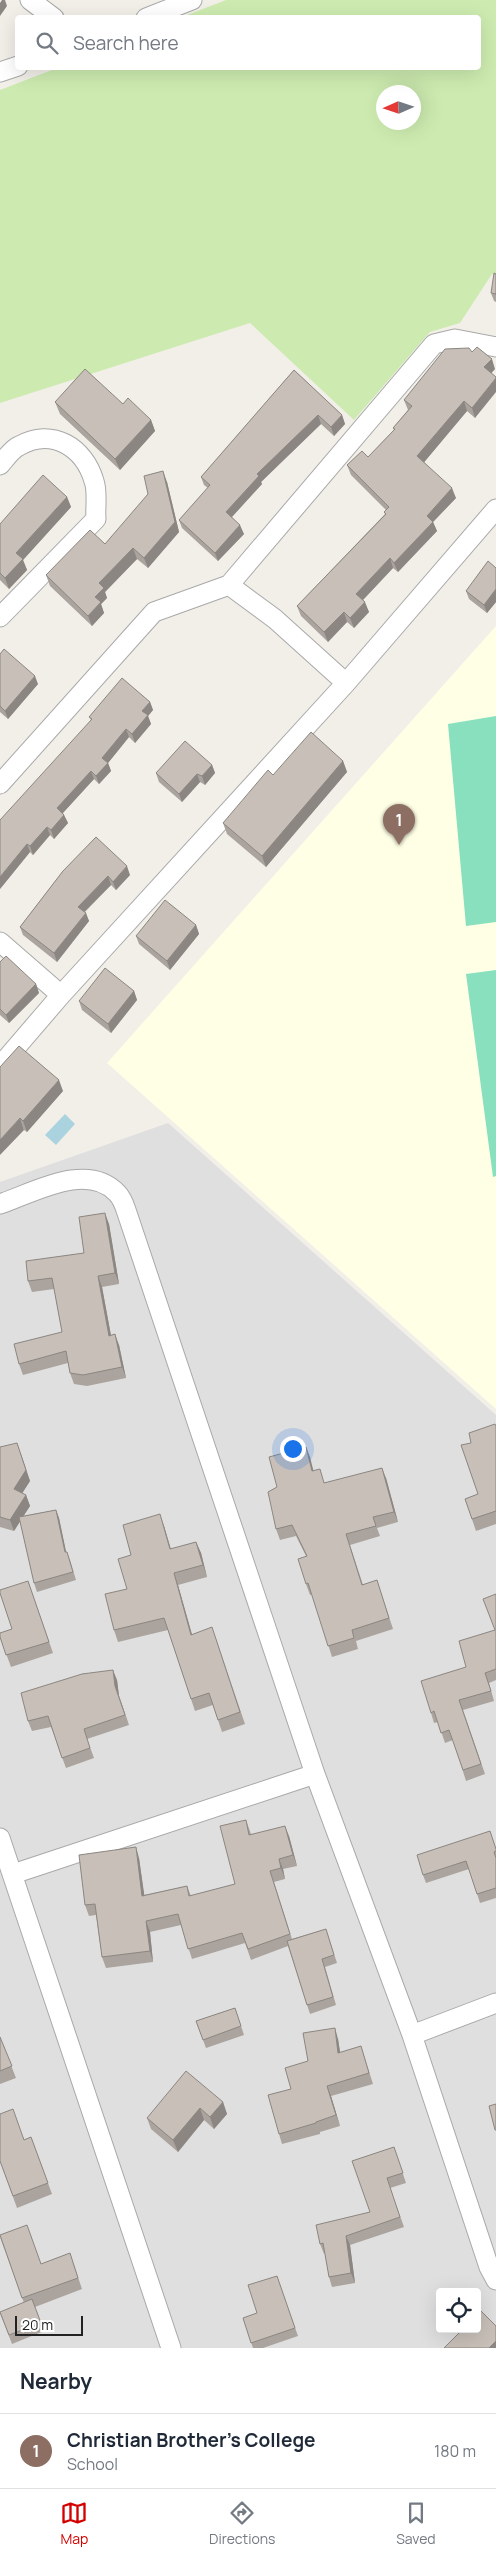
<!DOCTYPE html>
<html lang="en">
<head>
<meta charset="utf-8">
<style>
  body { margin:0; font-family:Manrope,sans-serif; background:#f2f2f3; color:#1f2937 }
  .controls { position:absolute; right:15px; bottom:15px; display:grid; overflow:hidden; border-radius:5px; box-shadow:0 5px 20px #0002 }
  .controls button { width:45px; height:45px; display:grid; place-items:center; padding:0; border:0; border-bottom:1px solid #e0e1e3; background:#fff; color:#1f2937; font:25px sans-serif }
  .compass { position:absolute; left:376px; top:85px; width:45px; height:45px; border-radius:50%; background:#fff; box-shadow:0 5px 20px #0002; rotate:267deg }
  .scale { position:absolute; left:15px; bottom:12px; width:68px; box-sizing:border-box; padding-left:5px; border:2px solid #222; border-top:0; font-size:14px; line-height:18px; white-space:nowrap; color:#222; -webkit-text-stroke:4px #fff; paint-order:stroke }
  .you { position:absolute; left:292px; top:1448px; width:18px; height:18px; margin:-12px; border:4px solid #fff; border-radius:50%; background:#1a73e8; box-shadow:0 0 0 8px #1a73e833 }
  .badge { display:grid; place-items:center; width:32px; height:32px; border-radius:50%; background:#d40000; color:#fff; font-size:16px; font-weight:700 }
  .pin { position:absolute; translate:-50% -41px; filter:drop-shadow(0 1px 2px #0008) }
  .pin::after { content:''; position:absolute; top:26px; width:18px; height:15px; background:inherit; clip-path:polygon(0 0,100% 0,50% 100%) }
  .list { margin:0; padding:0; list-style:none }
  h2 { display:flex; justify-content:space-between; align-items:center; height:65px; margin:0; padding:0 20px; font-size:21px }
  h2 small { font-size:16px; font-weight:400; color:#747a83 }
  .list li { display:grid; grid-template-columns:32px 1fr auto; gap:15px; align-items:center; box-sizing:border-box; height:75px; padding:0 20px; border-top:1px solid #e0e1e3 }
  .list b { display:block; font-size:19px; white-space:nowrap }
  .list p { margin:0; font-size:16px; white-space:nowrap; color:#747a83 }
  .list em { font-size:16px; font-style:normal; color:#747a83 }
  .icon { flex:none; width:28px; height:28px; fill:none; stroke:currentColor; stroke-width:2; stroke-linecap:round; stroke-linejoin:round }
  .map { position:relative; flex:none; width:496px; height:2348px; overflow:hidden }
  .search { position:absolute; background:#fff; box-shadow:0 5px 20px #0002; left:15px; right:15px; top:15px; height:55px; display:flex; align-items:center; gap:12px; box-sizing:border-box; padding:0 18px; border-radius:5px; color:#747a83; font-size:19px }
  .sheet { height:140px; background:#fff }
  nav { display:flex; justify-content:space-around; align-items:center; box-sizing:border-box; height:70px; border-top:1px solid #e0e1e3; background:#fff; font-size:14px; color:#747a83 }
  nav a { display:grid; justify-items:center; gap:2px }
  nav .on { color:#d40000 }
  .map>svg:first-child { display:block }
</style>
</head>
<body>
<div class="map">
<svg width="496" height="2348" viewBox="0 0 496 2348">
  <rect width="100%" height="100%" fill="#f2efe9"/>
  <!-- residential -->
  <path fill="#e0dfdf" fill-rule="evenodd" d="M168,1123L496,1415V2348H0V1182ZM440,2292H477V2329H440Z"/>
  <!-- education -->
  <path fill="#ffffe5" d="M496,626V1409L107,1063Z"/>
  <!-- grass -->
  <path fill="#cdebb0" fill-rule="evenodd" d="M226,0H496V275L492,274L460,323L430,332L354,420L250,323L0,403V90L57,68H478V18L182,17ZM384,92H414V122H384Z"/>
  <!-- pitch -->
  <path fill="#88e0be" d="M496,716V922L466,926L448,724Z
    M496,970V1176L493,1177L466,974Z"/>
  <!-- water -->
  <path fill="#aad3df" d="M65,1114L75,1124L56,1145L45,1135Z"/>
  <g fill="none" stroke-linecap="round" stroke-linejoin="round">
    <!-- minor casing -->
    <g stroke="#a9a9a9" stroke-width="21">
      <path id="minor" d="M30,0L54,18
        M146,18L192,0
        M0,72L18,66
        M0,465C5,459 12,449 19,446C52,427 84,447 94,481C98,492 95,507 96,519L0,617
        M229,585L275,619L346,683
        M0,784L154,612L229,585L434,344L455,339L496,347
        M0,942L61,995
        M0,1066L61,995L346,683L496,509
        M0,1204C33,1193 87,1161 117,1193C121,1197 124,1204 126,1210L315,1774L412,2035L489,2267L496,2280
        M0,1838L171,2348
        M13,1874L315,1774
        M412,2035L496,2003"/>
    </g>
    <!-- minor -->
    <use href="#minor" stroke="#fff" stroke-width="19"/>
  </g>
  <!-- wall -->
  <path fill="#aba49e" d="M496,274V302L494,301L491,293Z
    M495,369L491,373L475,418L467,411L424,462L456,498L433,522L437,531L398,572L393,568L363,600L369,612L354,628L347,622L328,642L301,616L297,606L385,514L384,512L386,510L351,475L347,465L368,457L394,430L393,428L408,410L404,400Z
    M294,370L342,415L345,424L334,436L321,424L261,482L262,484L232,517L244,534L218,561L182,528L179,520L208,488L204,485L201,477Z
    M55,402L123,404L151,420L155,431L120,470L60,414Z
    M167,482L179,532L148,568L137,559L105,592L107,598L101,604L104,613L92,626L50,586L46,575L105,544Z
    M67,497L71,507L23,560L27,570L9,589L0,580V524Z
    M496,568V602L487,613L469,599L466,591Z
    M0,654L38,684L8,719L0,712Z
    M150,702L153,710L148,716L151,724L135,743L129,737L108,763L111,771L99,784L94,779L63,813L68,823L54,839L50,835L33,855L30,852L0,889L91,720L89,717Z
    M343,761L347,772L266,867L227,834L223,823L273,775Z
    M212,765L215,773L205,785L200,782L182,802L159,782L156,773Z
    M63,871L130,875L116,890L111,885L85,912L89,921L57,962L23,935L20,927Z
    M196,925L199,934L170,970L139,944L136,936Z
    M0,962L36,984L39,993L9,1023L0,1015Z
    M134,991L137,1000L111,1033L82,1010L79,1001Z
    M0,1067L63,1091L27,1132L24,1130Z
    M109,1224L119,1284L102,1287L111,1335L119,1345L126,1378L87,1386L74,1384L70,1373L68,1363L23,1375L19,1364L62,1332L54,1289L32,1292L28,1281L84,1253Z
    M496,1426V1524L476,1531L465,1499L478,1494Z
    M0,1447L21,1454L30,1481L22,1493L26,1495L30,1506L23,1516L56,1510L59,1518L66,1552H67L70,1560L76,1580L37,1592L34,1583L20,1521L14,1531L0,1527Z
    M306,1447L313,1470L325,1483L386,1478L398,1522L377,1528L380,1536L350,1545L363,1585L377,1580L393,1629L356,1641L358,1649L332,1657L312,1594L310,1595L306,1584V1556L296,1536L280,1540L276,1529L277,1487Z
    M164,1526L171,1549L196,1542L201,1553L207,1577L178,1585L192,1634L216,1639L245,1724L222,1732L213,1705L195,1711L168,1630L118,1642L114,1630L127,1589L131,1555Z
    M28,1581L53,1653L11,1667L0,1637L12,1629Z
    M496,1594V1680L489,1683L494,1701L463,1710L485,1774L466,1781L453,1740L445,1743L438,1722L434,1723L431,1713L495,1630Z
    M117,1680L119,1696L129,1725L87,1739L94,1758L66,1768L51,1727L32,1731L28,1721Z
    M246,1820L251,1834L289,1836L297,1866L283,1869L285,1879L274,1882L292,1939L326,1929L337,1963L325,1967L336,2005L310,2014L288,1946L251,1960L245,1943L192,1959L181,1925L150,1932L153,1962L106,1968L102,1957L96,1915L89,1916L85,1905L139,1858L144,1895L187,1886L191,1896L235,1884Z
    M496,1848V1898L480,1903L469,1869L426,1883L423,1875Z
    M235,2008L244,2035L206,2048L196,2021Z
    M0,2037L16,2078L0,2084Z
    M338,2039L340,2053L361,2046L373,2084L331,2096L340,2126L320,2132V2134L282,2144L279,2134L291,2089L308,2061Z
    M223,2102L227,2114L214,2129L204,2120L178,2152L151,2129L147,2118Z
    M31,2137L52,2194L17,2208L0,2161L24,2140Z
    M394,2147L406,2183L390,2188L404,2227L350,2245L355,2283L332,2287L329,2277L325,2253L324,2254L320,2244L370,2212Z
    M0,2237L41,2264L70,2253L82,2289L35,2307L44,2331L12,2344L0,2313L24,2303Z
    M277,2276L298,2336L263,2348H253L243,2318L257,2313Z"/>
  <!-- shaded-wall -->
  <path fill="#8b8681" d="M2,0H5L7,6L0,16V3Z
    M492,359L495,369L488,377L484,367Z
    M496,378V392L475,418L472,408Z
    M464,401L467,411L421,466L417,456Z
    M318,415L321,424L261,482L262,484L229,520L226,512L257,474Z
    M342,415L345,424L334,436L331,427Z
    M151,420L155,431L120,470L115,459Z
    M163,471L167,482L179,532L148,568L144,558Z
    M452,488L456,498L433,522L437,531L398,572L394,563L427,516Z
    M67,497L71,507L23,560L27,570L9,589L5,578L16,553Z
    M240,525L244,534L218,561L215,553Z
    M133,548L137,559L105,592L107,598L101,604L104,613L92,626L88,616L99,583Z
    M390,558L393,568L360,603L356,594Z
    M496,589V602L487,613L484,605Z
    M365,602L369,612L354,628L350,618Z
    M344,612L347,622L328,642L324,632Z
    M35,676L38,684L8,719L5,711Z
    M150,702L153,710L148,716L151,724L135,743L132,734L142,711Z
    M126,729L129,737L108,763L111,771L99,784L96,776L102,758Z
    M343,761L347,772L266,867L262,856Z
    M212,765L215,773L205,785L202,776Z
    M91,771L94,779L60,816L57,808Z
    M197,774L200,782L182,802L179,794Z
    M64,815L68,823L54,839L51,830Z
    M47,827L50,835L33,855L30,846Z
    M27,844L30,852L0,889V877Z
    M127,866L130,875L116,890L113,882Z
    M108,876L111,885L81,915L78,907Z
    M86,913L89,921L57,962L54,953Z
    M196,925L199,934L170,970L167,961Z
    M36,984L39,993L9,1023L6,1015Z
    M134,991L137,1000L111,1033L108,1024Z
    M59,1080L63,1091L27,1132L23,1121Z
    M20,1118L24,1130L0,1155V1140Z
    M105,1213L109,1224L119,1284L115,1273Z
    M98,1276L102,1287L113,1347L109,1336Z
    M115,1334L119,1345L126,1378L122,1367Z
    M17,1443L30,1481L18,1500L14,1489Z
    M306,1447L310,1457L316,1481L312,1471Z
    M382,1468L386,1478L398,1522L394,1512Z
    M26,1495L30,1506L14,1531L10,1520Z
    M56,1510L59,1518L68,1561L65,1552Z
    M160,1514L164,1526L174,1561L170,1549Z
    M196,1542L201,1553L207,1577L203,1565Z
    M174,1573L178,1585L195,1646L191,1635Z
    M113,1670L117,1680L119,1696L129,1725L115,1686Z
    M285,1826L289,1836L297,1866L293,1855Z
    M136,1847L139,1858L146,1907L142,1896Z
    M279,1859L283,1869L285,1879L281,1868Z
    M146,1921L150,1932L153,1962L150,1951Z
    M335,2028L338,2039L342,2064L338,2053Z
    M327,2086L331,2096L340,2126L336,2115Z
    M223,2102L227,2114L214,2129L210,2117Z
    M200,2108L204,2120L178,2152L173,2140Z
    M346,2236L350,2245L355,2283L351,2273Z
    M496,2341V2348H489Z"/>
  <!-- building -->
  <path fill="#c7bfb8" stroke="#8b8681" d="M494,273L496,274V294L491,293Z
    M477,347L492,359L484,367L496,377V378L472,408L464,401L417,456L452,488L427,516L433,522L394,563L390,558L356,594L365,602L350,618L344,612L324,632L297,606L386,514L384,512L389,507L347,465L362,451L368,457L395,429L393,428L412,406L404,400L445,349L469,348L472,352Z
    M85,369L123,404L128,398L151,420L115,459L55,402Z
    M294,370L342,415L331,427L318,415L257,474L259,476L226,512L240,525L215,553L179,520L210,485L201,477Z
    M163,471L175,522L144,558L133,548L99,583L104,588L95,597L101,602L88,616L46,575L90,530L105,544L148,494L144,476Z
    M43,475L67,497L16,553L23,559L5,578L0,573V524Z
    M488,561L496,568V589L484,605L466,591Z
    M4,649L35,676L5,711L0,706V654Z
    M122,678L150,702L142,711L148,715L132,734L126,729L102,758L108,763L96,776L91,771L57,808L64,815L51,830L47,827L30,846L27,844L0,877V820L92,719L89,717Z
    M311,732L343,761L262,856L223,823L268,770L273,775Z
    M185,741L212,765L202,776L197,774L179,794L156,773Z
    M96,837L127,866L113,882L108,876L78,907L86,913L54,953L20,927L63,871Z
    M165,900L196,925L167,961L136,936Z
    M6,956L36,984L6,1015L0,1009V962Z
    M105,968L134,991L108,1024L79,1001Z
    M19,1046L59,1080L23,1121L20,1118L0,1140V1067Z
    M105,1213L115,1273L98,1276L109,1336L115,1334L122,1367L83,1375L70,1373L66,1351L19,1364L14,1344L62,1332L52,1278L28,1281L26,1261L84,1253L79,1217Z
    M495,1424L496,1426V1511L472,1519L465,1499L478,1494L461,1445L471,1443L469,1433Z
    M17,1443L26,1470L14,1489L26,1495L10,1520L0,1517V1447Z
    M306,1447L312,1471L320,1469L324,1483L382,1468L394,1512L373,1517L376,1526L346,1534L362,1585L377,1580L389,1618L352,1630L354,1638L328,1646L308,1583L306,1584L298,1559L307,1556L292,1525L276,1529L268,1492L277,1487L269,1457Z
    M56,1510L65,1552H67L73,1572L34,1583L19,1517Z
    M160,1514L170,1549L196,1542L203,1565L174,1573L191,1635L212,1627L240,1712L218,1720L209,1693L191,1699L164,1618L114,1630L105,1594L127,1589L118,1559L131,1555L123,1525Z
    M28,1581L49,1642L6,1655L0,1637V1633L12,1629L0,1593V1590Z
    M496,1594V1669L485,1673L491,1691L459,1700L481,1764L463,1770L449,1730L441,1733L434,1711L431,1713L421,1681L466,1667L459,1641L495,1630L483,1599Z
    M113,1670L115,1686L125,1715L84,1729L90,1748L62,1758L48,1716L28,1721L21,1693L82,1674Z
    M246,1820L249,1835L285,1826L293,1855L279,1859L281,1868L270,1871L290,1934L248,1949L242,1933L188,1949L178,1914L146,1921L150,1951L102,1957L95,1904L85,1905L79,1855L136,1847L142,1896L187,1886L189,1896L235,1884L220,1826Z
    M490,1831L496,1849V1851L494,1852L496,1858V1888L477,1894L466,1861L423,1875L417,1855Z
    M326,1929L334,1955L322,1959L333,1997L307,2005L287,1941Z
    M235,2008L241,2026L203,2040L196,2021Z
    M335,2028L338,2053L361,2046L369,2073L327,2086L336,2115L316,2122V2123L279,2134L268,2095L291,2089L285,2068L308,2061L303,2033Z
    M0,2037L12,2066L0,2071Z
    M186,2071L223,2102L210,2117L200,2108L173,2140L147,2118Z
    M496,2104V2130H495L489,2106Z
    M13,2109L24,2140L31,2137L48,2183L13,2196L0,2161V2114Z
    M394,2147L403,2173L387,2178L400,2217L346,2236L351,2273L329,2277L323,2243L320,2244L316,2225L370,2212L352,2161Z
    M27,2225L41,2264L70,2253L78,2278L22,2298L0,2235Z
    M277,2276L295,2328L251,2343L243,2318L257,2313L248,2285Z
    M32,2299L41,2323L9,2335L0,2312Z
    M481,2311L496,2326V2341L489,2348H444L463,2329H477V2315Z"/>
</svg>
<div class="controls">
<button><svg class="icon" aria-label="locate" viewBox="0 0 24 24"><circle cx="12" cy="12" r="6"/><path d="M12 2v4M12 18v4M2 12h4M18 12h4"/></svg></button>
</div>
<svg class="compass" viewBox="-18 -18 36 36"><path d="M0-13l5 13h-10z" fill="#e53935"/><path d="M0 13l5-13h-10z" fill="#747a83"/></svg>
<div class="scale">20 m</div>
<div class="you"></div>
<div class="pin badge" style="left:399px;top:845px;background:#8d6e63">1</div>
<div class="search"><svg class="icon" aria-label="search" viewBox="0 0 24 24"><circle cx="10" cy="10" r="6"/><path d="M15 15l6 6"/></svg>Search here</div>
</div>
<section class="sheet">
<h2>Nearby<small></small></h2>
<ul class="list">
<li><span class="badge" style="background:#8d6e63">1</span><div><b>Christian Brother's College</b><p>School</p></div><em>180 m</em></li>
</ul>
</section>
<nav>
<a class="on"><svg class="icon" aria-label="map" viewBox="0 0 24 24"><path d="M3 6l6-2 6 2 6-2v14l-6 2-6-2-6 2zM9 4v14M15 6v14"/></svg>Map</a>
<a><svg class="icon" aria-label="directions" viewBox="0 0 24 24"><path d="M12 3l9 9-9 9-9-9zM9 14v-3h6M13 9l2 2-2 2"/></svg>Directions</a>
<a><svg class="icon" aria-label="saved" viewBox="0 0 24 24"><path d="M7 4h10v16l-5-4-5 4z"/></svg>Saved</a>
</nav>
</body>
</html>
